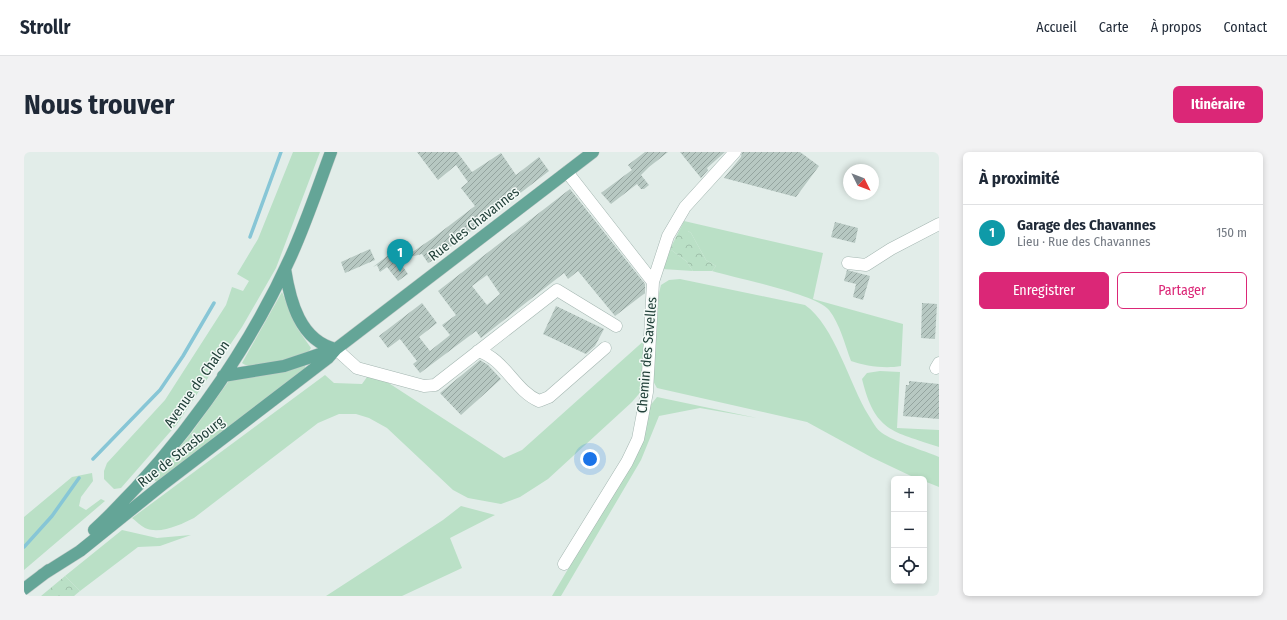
<!DOCTYPE html>
<html lang="fr">
<head>
<meta charset="utf-8">
<style>
  body { margin:0; font-family:"Fira Sans Condensed",sans-serif; background:#f2f2f3; color:#1f2937 }
  .controls { position:absolute; right:12px; bottom:12px; display:grid; overflow:hidden; border-radius:6px; box-shadow:0 2px 6px #0003 }
  .controls button { width:36px; height:36px; display:grid; place-items:center; padding:0; border:0; border-bottom:1px solid #e0e1e3; background:#fff; color:#1f2937; font:20px sans-serif }
  .compass { position:absolute; left:819px; top:12px; width:36px; height:36px; border-radius:50%; background:#fff; box-shadow:0 2px 6px #0003; rotate:132deg }
  .you { position:absolute; left:566px; top:307px; width:14px; height:14px; margin:-10px; border:3px solid #fff; border-radius:50%; background:#1a73e8; box-shadow:0 0 0 6px #1a73e833 }
  .badge { display:grid; place-items:center; width:26px; height:26px; border-radius:50%; background:#db2777; color:#fff; font-size:13px; font-weight:700 }
  .pin { position:absolute; translate:-50% -33px; filter:drop-shadow(0 1px 2px #0008) }
  .pin::after { content:''; position:absolute; top:21px; width:14px; height:12px; background:inherit; clip-path:polygon(0 0,100% 0,50% 100%) }
  .list { margin:0; padding:0; list-style:none }
  h2 { display:flex; justify-content:space-between; align-items:center; height:52px; margin:0; padding:0 16px; font-size:17px }
  h2 small { font-size:13px; font-weight:400; color:#747a83 }
  .list li { display:grid; grid-template-columns:26px 1fr auto; gap:12px; align-items:center; box-sizing:border-box; height:56px; padding:0 16px; border-top:1px solid #e0e1e3 }
  .list b { display:block; font-size:15px; white-space:nowrap }
  .list p { margin:0; font-size:13px; white-space:nowrap; color:#747a83 }
  .list em { font-size:13px; font-style:normal; color:#747a83 }
  .actions { display:flex; gap:8px; padding:12px 16px }
  .actions a { flex:1; padding:9px 0; border:1px solid #db2777; border-radius:6px; text-align:center; font-size:14px; color:#db2777 }
  .actions .main { background:#db2777; color:#fff }
  .icon { flex:none; width:22px; height:22px; fill:none; stroke:currentColor; stroke-width:2; stroke-linecap:round; stroke-linejoin:round }
  .map { position:relative; flex:none; width:915px; height:444px; overflow:hidden; border-radius:6px }
  header { display:flex; align-items:center; gap:24px; box-sizing:border-box; height:56px; padding:0 20px; background:#fff; border-bottom:1px solid #e0e1e3 }
  header strong { font-size:19px }
  nav { display:flex; gap:22px; margin-inline-start:auto; font-size:14px }
  .intro { display:flex; align-items:center; justify-content:space-between; box-sizing:border-box; height:96px; padding:0 24px }
  h1 { margin:0; font-size:28px }
  .button { padding:10px 18px; border-radius:6px; background:#db2777; color:#fff; font-size:14px; font-weight:700 }
  main { display:flex; gap:24px; padding:0 24px }
  aside { flex:1; background:#fff; border-radius:6px; box-shadow:0 2px 6px #0003 }
  .map>svg:first-child { display:block }
</style>
</head>
<body>
<header>
<strong>Strollr</strong>
<nav><a>Accueil</a><a>Carte</a><a>À propos</a><a>Contact</a></nav>
</header>
<div class="intro"><h1>Nous trouver</h1><a class="button">Itinéraire</a></div>
<main>
<div class="map">
<svg width="915" height="444" viewBox="0 0 915 444">
  <defs>
    <pattern id="forest-crowns" width="20" height="18" patternUnits="userSpaceOnUse"><rect width="20" height="18" fill="#bae0c6"/><path d="M2 6a3 3 0 1 1 6 0M12 15a3 3 0 1 1 6 0" fill="none" stroke="#a0c1ab"/></pattern>
    <pattern id="building-hatch" width="6" height="6" patternUnits="userSpaceOnUse"><rect width="6" height="6" fill="#b7c8c2"/><path d="M-1 1l2-2M0 6l6-6M5 7l2-2" fill="none" stroke="#94a49f"/></pattern>
  </defs>
  <rect width="100%" height="100%" fill="#e2ede9"/>
  <!-- green -->
  <path fill="#bae0c6" d="M269,0H296L252,116L218,175L153,272L97,336L90,337L80,327V319L83,311L141,248L202,153L208,135L219,139L225,129L213,122L234,87Z
    M660,69L799,101L789,147L879,172L877,214C861,217 841,214 827,209C821,193 816,172 805,158C792,142 711,126 688,119L692,114L682,108L667,81L664,79H655Z
    M646,97L662,109L669,119L638,117Z
    M656,127L781,153C811,174 825,232 845,264C849,270 852,277 858,281C869,289 901,299 915,305V335L900,329V327L887,324L847,305L783,270L633,236L629,229L635,141L637,133L645,128Z
    M258,140L273,176L287,196L282,204C268,207 229,220 218,211Z
    M623,186L620,236L608,250L524,327L496,345L477,352L444,346L429,338L363,276L345,266L332,262H315L294,271L170,366C158,372 136,383 121,376C117,374 112,369 108,366L301,223L310,231L338,232L343,225L360,228L480,306L498,298Z
    M280,213L283,217L135,332L129,327L168,280L207,226Z
    M856,219L876,220L873,276L915,278V295C868,279 851,280 838,227L843,221Z
    M633,245L733,266L676,256L635,264L617,308L537,444H528L613,301L625,262V255Z
    M68,321L69,329L57,345L55,354L62,358L77,347L81,349L0,418V365L48,325Z
    M437,354L471,363L426,386L438,416L378,444H302L419,368Z
    M98,378L133,386L167,383L136,394L114,395L56,439L41,424Z"/>
  <!-- forest -->
  <path fill="url(#forest-crowns)" d="M655,79H664L667,81L682,108L692,114L688,119H669L662,109L646,97Z
    M41,424L56,439L50,444H17Z"/>
  <g fill="none" stroke-linecap="round" stroke-linejoin="round">
    <!-- stream -->
    <path stroke="#87c6d6" stroke-width="3.5" d="M226,85L257,0
      M69,307L136,238L159,204L190,151
      M0,395L28,364L55,326"/>
  </g>
  <!-- building -->
  <path fill="url(#building-hatch)" fill-rule="evenodd" d="M393,0H433L448,20L477,1L492,23L515,5L525,19L408,109L404,111L398,102L374,108L384,122L374,129L363,115L356,120L353,113L349,115L376,94L375,91L384,89L387,101L409,86L451,54L437,36L444,30L432,13L414,28Z
    M621,0H644L625,15L617,23L625,33L620,37H617L613,32L587,52L577,41L608,18L604,13Z
    M656,0H701L683,16L684,18L677,26Z
    M718,0H776L795,14L772,45L700,26L717,5Z
    M546,37L621,132V141L591,164L554,119L544,127L540,121L457,186L452,179L396,221L389,212L393,209L376,187L364,196L355,184L398,151L413,171L395,185L406,199L426,183L418,173L432,163L414,139ZM463,123L476,142L463,153L448,134Z
    M811,70L834,76L831,91L807,85Z
    M346,97L351,108L321,121L317,110Z
    M823,118L846,124L839,148L829,145L832,132L820,129Z
    M898,151L913,152L911,187L897,186Z
    M532,154L580,177L571,194L562,202L519,182Z
    M456,208L464,213L477,227L437,263L416,241Z
    M885,229L915,232V267L879,264L882,233H885Z"/>
  <g fill="none" stroke-linecap="round" stroke-linejoin="round">
    <!-- minor casing -->
    <g stroke="#a4b6b1" stroke-width="13">
      <path id="minor" d="M543,20L629,130
        M824,111L842,113L867,97L915,72
        M312,197L333,216L400,234L411,233L533,138L592,174
        M454,199C481,207 490,238 515,249L525,245L581,196
        M912,216L915,211
        M540,412L603,310L614,287L623,240L629,130L644,84L661,55L711,0"/>
    </g>
    <!-- major casing -->
    <g stroke="#c1cac8" stroke-width="13">
      <path id="major" d="M261,117C266,149 276,189 312,197
        M199,224L260,214L305,199
        M70,378C150,303 222,204 267,104C282,71 294,35 307,0
        M18,423L56,399L138,333L304,206L312,197L569,0
        M0,437L25,418"/>
    </g>
    <!-- minor -->
    <use href="#minor" stroke="#fff" stroke-width="12"/>
    <!-- major -->
    <use href="#major" stroke="#64a597" stroke-width="12"/>
  </g>
  <g text-anchor="middle" dominant-baseline="central" stroke-width="3" stroke-linejoin="round" paint-order="stroke">
    <!-- street labels -->
    <g font-size="14" fill="#214039" stroke="#f3f9f6">
      <text transform="translate(450 72) rotate(-38)">Rue des Chavannes</text>
      <text transform="translate(623 203) rotate(-85)">Chemin des Savelles</text>
      <text transform="translate(173 232) rotate(-55)">Avenue de Chalon</text>
      <text transform="translate(157 300) rotate(-38)">Rue de Strasbourg</text>
    </g>
  </g>
</svg>
<div class="controls">
<button>+</button>
<button>−</button>
<button><svg class="icon" aria-label="locate" viewBox="0 0 24 24"><circle cx="12" cy="12" r="6"/><path d="M12 2v4M12 18v4M2 12h4M18 12h4"/></svg></button>
</div>
<svg class="compass" viewBox="-18 -18 36 36"><path d="M0-13l5 13h-10z" fill="#e53935"/><path d="M0 13l5-13h-10z" fill="#747a83"/></svg>
<div class="you"></div>
<div class="pin badge" style="left:376px;top:120px;background:#0f9aa8">1</div>
</div>
<aside>
<h2>À proximité<small></small></h2>
<ul class="list">
<li><span class="badge" style="background:#0f9aa8">1</span><div><b>Garage des Chavannes</b><p>Lieu · Rue des Chavannes</p></div><em>150 m</em></li>
</ul>
<div class="actions"><a class="main">Enregistrer</a><a>Partager</a></div>
</aside>
</main>
</body>
</html>
